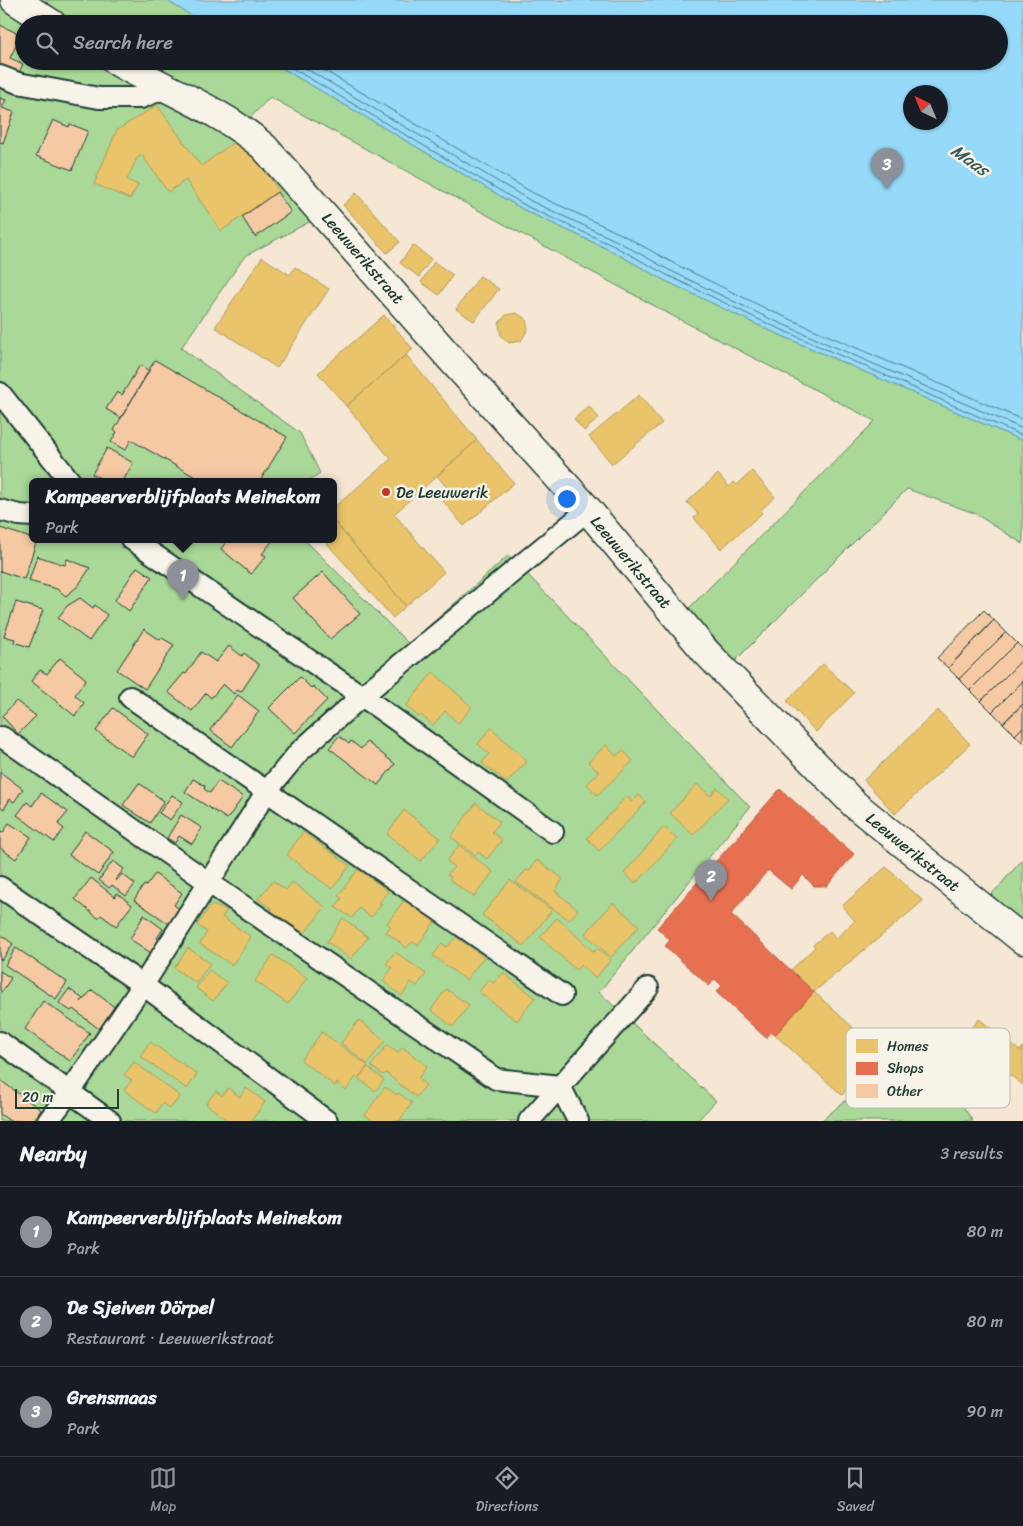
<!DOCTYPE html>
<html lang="en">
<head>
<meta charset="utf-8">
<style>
  body { margin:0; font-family:Sriracha,sans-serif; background:#20242c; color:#f1f3f6 }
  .compass { position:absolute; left:903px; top:85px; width:45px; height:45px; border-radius:50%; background:#171b24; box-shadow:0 1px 4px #0004; rotate:316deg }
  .scale { position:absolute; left:15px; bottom:12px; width:104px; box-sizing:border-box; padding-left:5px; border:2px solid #1f3d34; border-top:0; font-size:14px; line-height:18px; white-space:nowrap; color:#1f3d34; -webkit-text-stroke:4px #f7f3e8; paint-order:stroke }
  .you { position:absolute; left:566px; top:498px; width:18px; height:18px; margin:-12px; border:4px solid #fff; border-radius:50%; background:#1a73e8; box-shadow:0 0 0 8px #1a73e833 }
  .badge { display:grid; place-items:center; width:32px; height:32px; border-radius:50%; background:#8c9099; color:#fff; font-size:16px; font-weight:700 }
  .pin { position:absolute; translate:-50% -41px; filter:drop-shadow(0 1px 2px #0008) }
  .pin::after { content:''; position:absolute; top:26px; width:18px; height:15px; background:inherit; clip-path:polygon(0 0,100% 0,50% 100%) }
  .popup { position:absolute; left:29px; top:478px; width:308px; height:65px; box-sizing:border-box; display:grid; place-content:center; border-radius:8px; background:#171b24; filter:drop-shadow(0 1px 4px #0005); font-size:16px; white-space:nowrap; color:#9ea1a6 }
  .popup b { font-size:19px; color:#f1f3f6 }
  .popup::after { content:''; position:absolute; left:50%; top:100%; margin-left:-10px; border:10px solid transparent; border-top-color:#171b24 }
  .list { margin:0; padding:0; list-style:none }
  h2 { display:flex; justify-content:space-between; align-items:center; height:65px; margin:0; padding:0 20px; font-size:21px }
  h2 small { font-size:16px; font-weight:400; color:#9ea1a6 }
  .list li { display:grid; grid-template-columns:32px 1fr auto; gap:15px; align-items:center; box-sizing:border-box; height:90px; padding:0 20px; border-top:1px solid #363941 }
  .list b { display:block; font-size:19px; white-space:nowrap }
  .list p { margin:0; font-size:16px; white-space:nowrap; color:#9ea1a6 }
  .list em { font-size:16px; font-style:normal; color:#9ea1a6 }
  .icon { flex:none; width:28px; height:28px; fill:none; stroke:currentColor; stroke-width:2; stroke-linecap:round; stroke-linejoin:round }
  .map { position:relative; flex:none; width:1023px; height:1121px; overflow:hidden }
  .search { position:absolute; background:#171b24; box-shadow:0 1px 4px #0004; left:15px; right:15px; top:15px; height:55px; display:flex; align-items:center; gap:12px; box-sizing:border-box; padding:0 18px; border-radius:28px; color:#9ea1a6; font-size:19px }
  .sheet { height:335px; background:#171b24 }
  nav { display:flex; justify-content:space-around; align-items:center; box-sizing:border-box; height:70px; border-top:1px solid #363941; background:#171b24; font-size:14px; color:#9ea1a6 }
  nav a { display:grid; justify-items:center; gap:2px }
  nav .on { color:#8c9099 }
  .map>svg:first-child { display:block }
</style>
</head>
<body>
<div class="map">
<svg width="1023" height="1121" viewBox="0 0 1023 1121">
  <rect width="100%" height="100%" fill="#f6e6d4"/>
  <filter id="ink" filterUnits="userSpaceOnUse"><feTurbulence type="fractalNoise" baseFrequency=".02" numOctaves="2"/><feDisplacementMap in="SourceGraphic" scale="10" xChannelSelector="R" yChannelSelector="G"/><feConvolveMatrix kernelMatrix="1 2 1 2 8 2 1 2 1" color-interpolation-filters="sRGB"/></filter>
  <g filter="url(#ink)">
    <!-- green -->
    <path fill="#a9d898" stroke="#648a66" d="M0,0L39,24H24V61H103L242,136L313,220L245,256L181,348L300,433L320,473L309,481H33V539H304L409,644L509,555L750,807L599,992L716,1101L697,1121H0Z
      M28,0H166L205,24H71Z
      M140,61H270L526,211L612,251L664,280L762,327L1023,441V544L974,513L907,489L735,661L688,609L875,421L673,316L270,97L249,119Z
      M1023,859V921L991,895Z
      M917,1040L973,1121H821Z"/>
    <!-- water -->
    <path fill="#96d9f8" stroke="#669baa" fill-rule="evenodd" d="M166,0H1023V441L762,327L664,280L612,251L526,211L270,61H999V24H205ZM910,92H940V122H910Z"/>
    <!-- homes -->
    <path fill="#e9c46a" stroke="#ac9c5a" d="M157,105L201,166L241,137L279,191L221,231L186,180L168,192L142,155L137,158L127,180L138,185L130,199L94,184L117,130Z
      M356,193L400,242L387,253L343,205Z
      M413,245L431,259L419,277L400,263Z
      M262,257L290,275L295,267L329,289L277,368L215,327Z
      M434,262L453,275L439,295L421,282Z
      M480,276L499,289L474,321L456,309Z
      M516,313L526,319L528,329L521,341L509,343L501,336L499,323L506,315Z
      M384,315L413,349L346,406L318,373Z
      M406,355L477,440L394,514L444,572L406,606L333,520V508L391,459L346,406Z
      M639,395L662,423L612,464L589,437Z
      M589,406L599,418L584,431L574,419Z
      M477,440L514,483L464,526L443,501L452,493L437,476Z
      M752,471L775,497L760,511L762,513L721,549L694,518L698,514L687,502L718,474L729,487L734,482L737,485Z
      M333,520L406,606L393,618L323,539H333Z
      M823,664L854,693L816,732L787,701Z
      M433,672L472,707L458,723L445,711L433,725L421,715L419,717L406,706Z
      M938,710L970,744L895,814L864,780Z
      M491,728L527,761L507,783L482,763L489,754L478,744Z
      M606,745L616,756L623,750L633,761L597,795L587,784L599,772L588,762Z
      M697,784L710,796L717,788L728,798L693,835L670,813Z
      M639,795L646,802L599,851L587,838L627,796L632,802Z
      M476,803L500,822L492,832L502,840L487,859L478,852L475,855L451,837Z
      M404,810L440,838L421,861L387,834Z
      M664,827L677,838L638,882L636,880L635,883L624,873Z
      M303,832L350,866L332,889L287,855Z
      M459,845L493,872L474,897L449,879L451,877L447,875L454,867L447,861Z
      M537,860L563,879L555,891L578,910L569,920L516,882L526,870L529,871Z
      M886,867L923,901L814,992L791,970L815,947L813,945L830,931L836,938L855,921L842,906Z
      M358,869L388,891L379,903L382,904L371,917L359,908L352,918L335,907L342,898L338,896Z
      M510,880L552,910L524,946L482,915Z
      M273,881L286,890L292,882L325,907L303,935L270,910L272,909L258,899Z
      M406,898L435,921L418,945L412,942L407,948L386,932L391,926L387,923Z
      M613,903L639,926L611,957L585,934Z
      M211,905L227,910L222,917L251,937L232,965L200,944L207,932L197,925Z
      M343,918L368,937L351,959L327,942Z
      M557,918L594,952L597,948L611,960L595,978L581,965L576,970L540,937Z
      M456,937L484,957L466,980L433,956L442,943L447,947Z
      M188,948L210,963L196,983L174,968Z
      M395,952L426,974L417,986L411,982L402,996L383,981L392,968L386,964Z
      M273,955L307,978L288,1004L255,981Z
      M209,970L227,983L213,1001L196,988Z
      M503,973L535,997L517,1021L479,992L488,980L494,983Z
      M446,989L469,1005L453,1027L431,1010Z
      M814,992L881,1053L842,1095L775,1035Z
      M979,1019L1020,1051L1023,1047V1085L963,1039Z
      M359,1020L385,1041L367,1064L341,1043Z
      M322,1032L368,1066L358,1078L356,1077L346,1090L337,1083L335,1086L301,1060Z
      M150,1042L197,1074L187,1089L140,1056Z
      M387,1045L398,1053L402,1047L427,1066L418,1079L426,1085L416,1097L386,1073L383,1075L371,1066Z
      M134,1062L180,1096L170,1109L162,1103L156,1113L124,1090L132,1080L124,1075Z
      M368,1067L384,1080L375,1091L358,1078Z
      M385,1087L397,1095L398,1093L412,1103L399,1121H373L365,1115Z
      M228,1088L240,1097L246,1088L265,1102L251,1121H228L206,1104L216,1091L222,1096Z"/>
    <!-- shops -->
    <path fill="#e76f51" stroke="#ab6048" d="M780,789L854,854L827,886H814L803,875L791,889L768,870L731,914L814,992L775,1035L771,1032L766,1038L716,992L722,986L715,979L709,986L665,946L670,940L657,928Z"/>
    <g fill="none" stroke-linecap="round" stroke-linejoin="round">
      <!-- shore -->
      <path stroke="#4f7b82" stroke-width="1" d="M280,61L528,207L614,246L667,275L764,322L1023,436
        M293,61L531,201L617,241L669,270L766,317L1023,429
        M308,61L535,194L621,234L673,263L769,310L1023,420"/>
    </g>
    <!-- building -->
    <path fill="#f5c9a4" stroke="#1f3d34" d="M0,25L21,35L10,58L23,64L19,73L0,64Z
      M0,98L6,100L2,108L14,112L3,143L0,142Z
      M53,120L69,127L70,124L88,131L72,170L36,156Z
      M277,192L291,212L255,237L242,217Z
      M155,360L287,437L260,481H202L131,440L125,450L111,442L117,432L114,430Z
      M140,365L149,371L121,418L106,409L117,392L122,395Z
      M107,448L133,463L123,481H110L107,480L106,481L92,474Z
      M0,528L37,540L24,579L0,571Z
      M228,539H271L273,540L262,554L266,556L251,574L221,549Z
      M37,556L65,565L67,559L90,568L78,586L66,596L57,589L29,581Z
      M137,567L152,577L129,611L115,600Z
      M323,572L360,614L330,639L293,598Z
      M80,598L93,608L95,605L107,615L89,641L58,618L67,606Z
      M16,602L43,610L29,647L14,642L15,639L4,636Z
      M984,610L994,620L948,668L937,658Z
      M994,620L1006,632L959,679L948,668Z
      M144,629L160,640L162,638L174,645L145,689L117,670Z
      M1006,632L1017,643L970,690L959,679Z
      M1017,643L1023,649V659L981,701L970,690Z
      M229,646L242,656L244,653L259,665L241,692L237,690L234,694L223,684L211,698L206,693L192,711L168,692L184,673L186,674L201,652L216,662Z
      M60,658L86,679L75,695L84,703L75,716L31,681L40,670L47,674Z
      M1023,659V681L992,712L981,701Z
      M300,677L311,688L313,686L327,700L295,733L269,708Z
      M1023,681V704L1003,723L992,712Z
      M238,695L259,711L232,747L210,730Z
      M16,701L36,716L18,734L2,716Z
      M1023,704V727L1015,735L1003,723Z
      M113,708L148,734L132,757L96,731Z
      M1023,727V743L1015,735Z
      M339,736L349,744L351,741L361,749L367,742L395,764L378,785L329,748Z
      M0,772L23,789L14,802L10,799L4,809L0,806Z
      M193,779L205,786L204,789L210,793L218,781L243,797L227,819L185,792Z
      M139,783L164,801L150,823L123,805Z
      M41,793L68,812L58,824L64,829L54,842L17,815L27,802L32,806Z
      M172,795L183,802L170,820L159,813Z
      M181,815L202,828L192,844L179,836L175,843L167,838Z
      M9,823L31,837L16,859L0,848V832L3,833Z
      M85,831L114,852L98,875L69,855Z
      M113,861L124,869L115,880L116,881L122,874L135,884L126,896L112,885L109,888L99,880Z
      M155,874L182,893L174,905L185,913L175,928L134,900L144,885L146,886Z
      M91,878L115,897L117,893L132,905L116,926L101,915L98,918L75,899Z
      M144,915L163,929L157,938L160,941L151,953L130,939Z
      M0,934L13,944L2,960L0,959Z
      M16,948L67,982L56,999L5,965Z
      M0,971L11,978L2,992L0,990Z
      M69,989L83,999L81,1002L92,990L117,1009L107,1022L106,1020L99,1029L73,1009L71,1011L59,1003Z
      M43,1001L90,1033L70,1061L25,1029Z
      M0,1080L41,1110L33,1121H10L0,1114Z"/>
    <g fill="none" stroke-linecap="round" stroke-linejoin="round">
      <!-- lane casing -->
      <g stroke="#1f3d34" stroke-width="24">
        <path id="lane" d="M0,76L18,83L99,98H141L165,88
          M0,393L70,481
          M0,510L19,515L33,516
          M131,539L362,696L553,832
          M130,697L562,995
          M2,737L208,882L496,1079L560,1086L578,1121
          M0,887L143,985L327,1121
          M0,1042L110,1121
          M48,1121L70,1092L143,985L267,791L299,752L362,696L588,510
          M529,1121L648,988"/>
      </g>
      <!-- street casing -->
      <g stroke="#1f3d34" stroke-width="31">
        <path id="street" d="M15,0L52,24
          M116,61C165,90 220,109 264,147L451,359L588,510L706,652L854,804L1023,940"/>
      </g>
      <!-- lane -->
      <use href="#lane" stroke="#f7f3e8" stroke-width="20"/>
      <!-- street -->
      <use href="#street" stroke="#f7f3e8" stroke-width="28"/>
    </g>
  </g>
  <!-- markers -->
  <circle fill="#c8321e" stroke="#f7f3e8" stroke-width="2" cx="386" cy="492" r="5"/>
  <g text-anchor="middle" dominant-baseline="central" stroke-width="5" stroke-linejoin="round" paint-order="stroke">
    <!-- street labels -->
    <g font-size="16" fill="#1f3d34" stroke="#f7f3e8">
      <text transform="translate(363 258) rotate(49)">Leeuwerikstraat</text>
      <text transform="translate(631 562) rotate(50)">Leeuwerikstraat</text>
      <text transform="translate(913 852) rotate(39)">Leeuwerikstraat</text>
    </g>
    <!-- poi labels -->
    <g font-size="16" fill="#1f3d34" stroke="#f7f3e8" text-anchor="start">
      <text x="396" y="492">De Leeuwerik</text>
    </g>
    <!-- water labels -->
    <g font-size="18" font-style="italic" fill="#375c5b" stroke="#f7f3e8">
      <text transform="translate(970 160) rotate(35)">Maas</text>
    </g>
  </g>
  <!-- legend -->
  <rect x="846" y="1028" width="164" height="80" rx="8" fill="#f7f3e8" stroke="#b6bcb2" stroke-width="1"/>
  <rect x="856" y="1039" width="22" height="14" fill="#e9c46a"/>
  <rect x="856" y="1062" width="22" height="13" fill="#e76f51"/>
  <rect x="856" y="1084" width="22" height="14" fill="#f5c9a4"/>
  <g font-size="14" fill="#1f3d34">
    <text x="887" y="1051">Homes</text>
    <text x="887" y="1073">Shops</text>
    <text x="887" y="1096">Other</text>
  </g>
</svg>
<svg class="compass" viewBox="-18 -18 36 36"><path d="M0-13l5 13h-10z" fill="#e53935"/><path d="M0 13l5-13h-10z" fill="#9ea1a6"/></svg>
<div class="scale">20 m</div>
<div class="you"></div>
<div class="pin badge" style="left:183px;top:600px">1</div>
<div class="popup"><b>Kampeerverblijfplaats Meinekom</b>Park</div>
<div class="pin badge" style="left:711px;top:901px">2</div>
<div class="pin badge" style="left:887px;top:189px">3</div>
<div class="search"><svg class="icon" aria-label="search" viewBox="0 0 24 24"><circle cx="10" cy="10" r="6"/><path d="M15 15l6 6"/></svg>Search here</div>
</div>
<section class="sheet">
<h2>Nearby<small>3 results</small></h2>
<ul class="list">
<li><span class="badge">1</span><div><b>Kampeerverblijfplaats Meinekom</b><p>Park</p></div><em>80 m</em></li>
<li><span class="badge">2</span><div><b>De Sjeiven Dörpel</b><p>Restaurant · Leeuwerikstraat</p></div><em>80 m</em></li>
<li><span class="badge">3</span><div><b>Grensmaas</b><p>Park</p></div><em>90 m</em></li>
</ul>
</section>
<nav>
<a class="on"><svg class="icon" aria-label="map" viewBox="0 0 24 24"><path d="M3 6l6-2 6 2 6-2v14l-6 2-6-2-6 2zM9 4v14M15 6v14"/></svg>Map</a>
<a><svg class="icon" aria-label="directions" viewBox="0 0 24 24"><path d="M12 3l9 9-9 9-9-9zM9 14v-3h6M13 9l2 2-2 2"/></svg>Directions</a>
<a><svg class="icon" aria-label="saved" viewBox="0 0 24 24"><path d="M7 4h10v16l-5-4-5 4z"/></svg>Saved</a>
</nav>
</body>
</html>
